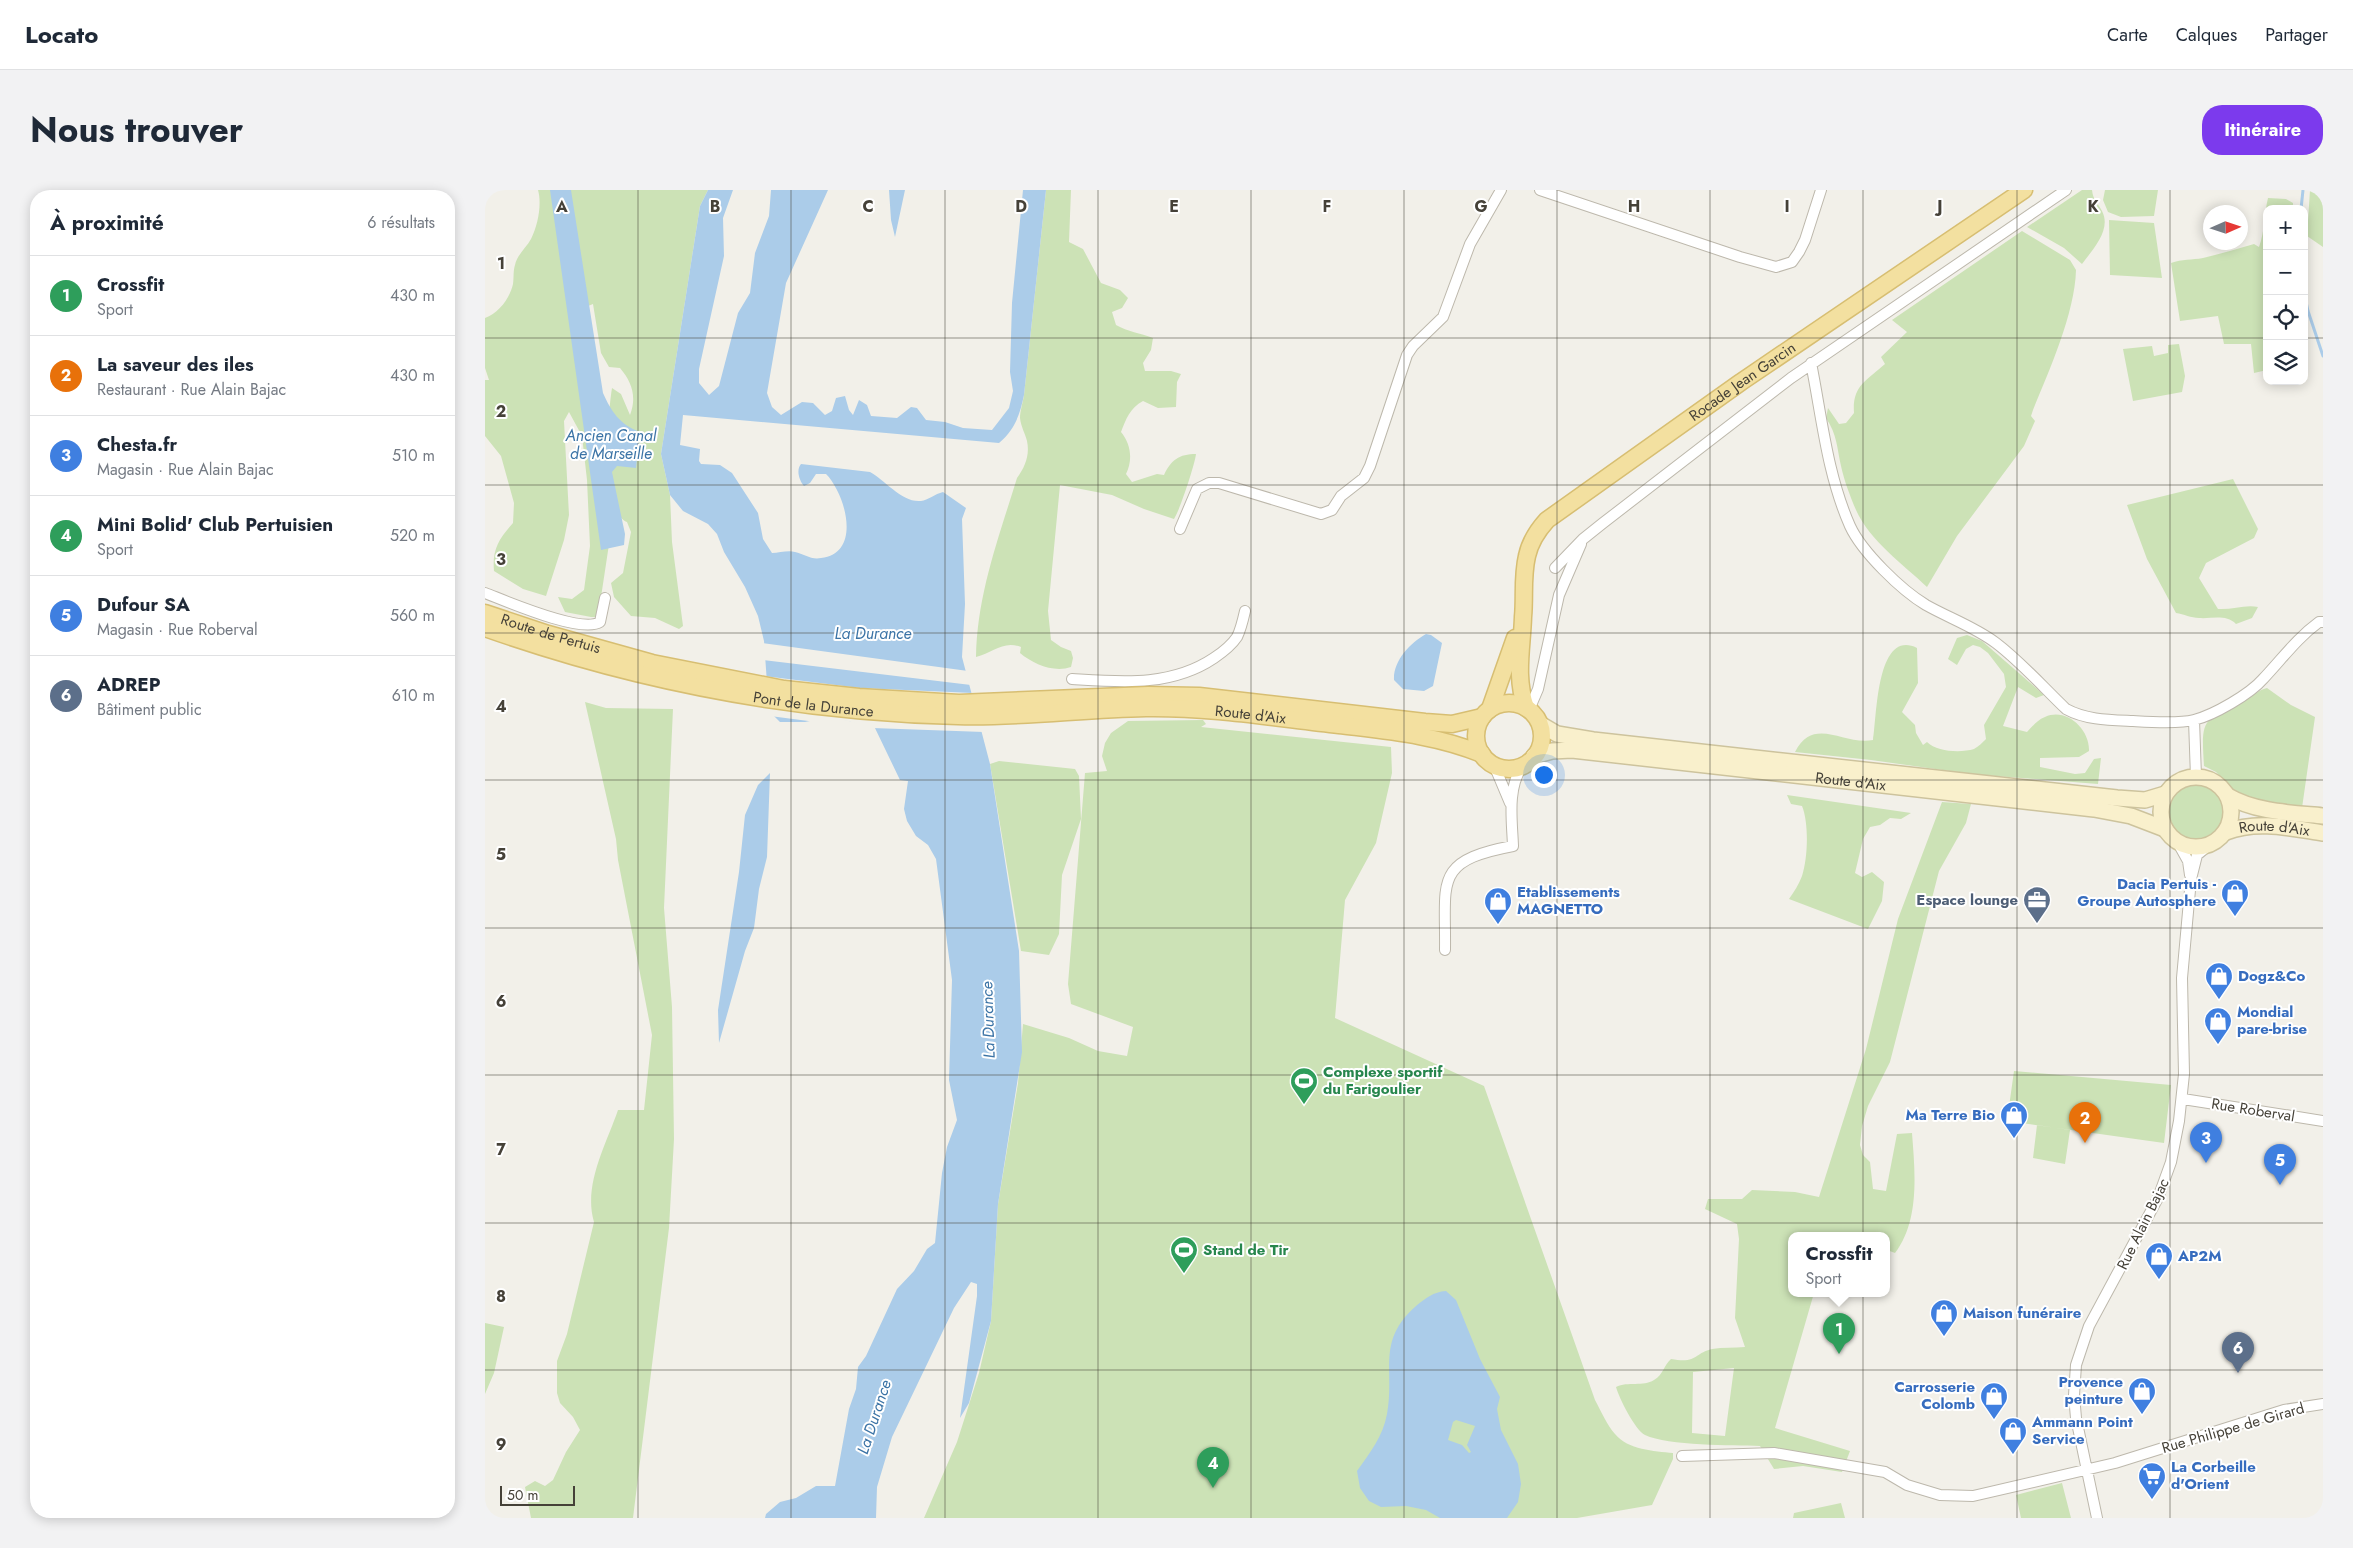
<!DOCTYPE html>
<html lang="fr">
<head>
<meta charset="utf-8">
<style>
  body { margin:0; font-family:Jost,sans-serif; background:#f2f2f3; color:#1f2937 }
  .controls { position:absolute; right:15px; top:15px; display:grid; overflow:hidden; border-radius:10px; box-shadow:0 2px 12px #0003 }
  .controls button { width:45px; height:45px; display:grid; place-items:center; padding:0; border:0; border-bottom:1px solid #e0e1e3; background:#fff; color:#1f2937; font:25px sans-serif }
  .compass { position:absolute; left:1718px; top:15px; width:45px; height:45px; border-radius:50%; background:#fff; box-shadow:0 2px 12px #0003; rotate:87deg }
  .scale { position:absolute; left:15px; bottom:12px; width:75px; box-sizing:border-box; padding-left:5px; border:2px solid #454138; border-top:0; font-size:14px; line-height:18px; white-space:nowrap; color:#454138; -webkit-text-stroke:4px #fff; paint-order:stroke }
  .you { position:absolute; left:1058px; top:584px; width:18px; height:18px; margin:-12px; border:4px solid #fff; border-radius:50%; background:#1a73e8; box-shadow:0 0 0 8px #1a73e833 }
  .badge { display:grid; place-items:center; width:32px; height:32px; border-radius:50%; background:#7c3aed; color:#fff; font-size:16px; font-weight:700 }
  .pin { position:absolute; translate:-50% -41px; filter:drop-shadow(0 1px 2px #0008) }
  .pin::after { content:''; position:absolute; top:26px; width:18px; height:15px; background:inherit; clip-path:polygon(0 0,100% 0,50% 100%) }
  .popup { position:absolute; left:1303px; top:1042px; width:102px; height:65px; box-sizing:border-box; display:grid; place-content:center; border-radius:10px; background:#fff; filter:drop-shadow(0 1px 4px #0005); font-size:16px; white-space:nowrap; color:#747a83 }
  .popup b { font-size:19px; color:#1f2937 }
  .popup::after { content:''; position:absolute; left:50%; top:100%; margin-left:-10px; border:10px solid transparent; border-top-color:#fff }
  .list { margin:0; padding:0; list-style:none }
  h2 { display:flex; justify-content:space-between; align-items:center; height:65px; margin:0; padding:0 20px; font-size:21px }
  h2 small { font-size:16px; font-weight:400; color:#747a83 }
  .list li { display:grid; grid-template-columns:32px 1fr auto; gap:15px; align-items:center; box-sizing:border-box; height:80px; padding:0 20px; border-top:1px solid #e0e1e3 }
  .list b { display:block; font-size:19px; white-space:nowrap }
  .list p { margin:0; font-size:16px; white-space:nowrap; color:#747a83 }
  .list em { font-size:16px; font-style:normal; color:#747a83 }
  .icon { flex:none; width:28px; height:28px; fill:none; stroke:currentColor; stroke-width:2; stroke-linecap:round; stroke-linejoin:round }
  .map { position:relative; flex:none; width:1838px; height:1328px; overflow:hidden; border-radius:20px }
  header { display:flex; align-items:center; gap:30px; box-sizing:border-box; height:70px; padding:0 25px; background:#fff; border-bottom:1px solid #e0e1e3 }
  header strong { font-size:24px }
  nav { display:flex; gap:28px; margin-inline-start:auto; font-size:18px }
  .intro { display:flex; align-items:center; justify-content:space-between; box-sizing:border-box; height:120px; padding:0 30px }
  h1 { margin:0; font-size:35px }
  .button { padding:12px 22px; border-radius:20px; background:#7c3aed; color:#fff; font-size:18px; font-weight:700 }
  main { display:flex; gap:30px; padding:0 30px }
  aside { flex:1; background:#fff; border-radius:20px; box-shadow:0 2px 12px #0003 }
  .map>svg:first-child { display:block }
</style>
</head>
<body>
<header>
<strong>Locato</strong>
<nav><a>Carte</a><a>Calques</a><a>Partager</a></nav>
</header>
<div class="intro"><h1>Nous trouver</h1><a class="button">Itinéraire</a></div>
<main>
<aside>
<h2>À proximité<small>6 résultats</small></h2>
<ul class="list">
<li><span class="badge" style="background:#2e9e5b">1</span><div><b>Crossfit</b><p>Sport</p></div><em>430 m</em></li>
<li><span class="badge" style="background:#e8710a">2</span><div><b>La saveur des iles</b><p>Restaurant · Rue Alain Bajac</p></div><em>430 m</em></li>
<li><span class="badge" style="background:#3f7fe0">3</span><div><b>Chesta.fr</b><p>Magasin · Rue Alain Bajac</p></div><em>510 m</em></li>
<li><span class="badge" style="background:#2e9e5b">4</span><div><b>Mini Bolid' Club Pertuisien</b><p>Sport</p></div><em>520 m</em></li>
<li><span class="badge" style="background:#3f7fe0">5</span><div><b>Dufour SA</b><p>Magasin · Rue Roberval</p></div><em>560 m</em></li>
<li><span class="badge" style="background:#5c6f8a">6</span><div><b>ADREP</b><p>Bâtiment public</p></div><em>610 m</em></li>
</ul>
</aside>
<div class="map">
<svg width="1838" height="1328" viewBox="0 0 1838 1328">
  <rect width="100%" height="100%" fill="#f2f0e9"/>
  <!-- green -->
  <path fill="#cce2b6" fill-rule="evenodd" d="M53,0H223L215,16L176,264L185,305L187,352L198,436L194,439L170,428L146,426L129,407L126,393L138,383L146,342L142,332C115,322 123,222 127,198L136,204L145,225C152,207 147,192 135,178L124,177L116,163L108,114L103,116L126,341L113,427H106L80,422L73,407L87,409L99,400L105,356L102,290L97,246L84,222L79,231L84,325L79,350L61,406L38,399L9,381C7,359 14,349 28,333L29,313L16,266L0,246V190H4L0,178V128C14,123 25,108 28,94C29,88 28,81 30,75C32,65 41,58 46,49C53,35 57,14 53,0Z
    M561,0H586L584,52L598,59L616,93L635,100L643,108L637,118L627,122L631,135C643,142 655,143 668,148L666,160L658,173L660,181H686L696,184L692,192L691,217L673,218L658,211C645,218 641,229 636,242C646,254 648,270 641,284L647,292L672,284L679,285C686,270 694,264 711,264C710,274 695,320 689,329L659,319L627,305L575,295L563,421L566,450L576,457L586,461L588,468L586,477C569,483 548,474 535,463L536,457C518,450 508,463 491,467C492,404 514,347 532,288C540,277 545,265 542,251C540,243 536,237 535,228C535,221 538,212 539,205Z
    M1597,0H1607C1608,10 1613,13 1617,21C1627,40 1607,60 1597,74L1579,58L1542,37Z
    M1620,0H1673L1669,26L1636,27L1623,22L1618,10Z
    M1825,0H1838V57L1822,46Z
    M1783,8L1801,9L1808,13V19H1782V180L1769,183L1766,154H1739L1733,126L1695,131L1686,73C1697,69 1707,70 1718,68C1735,64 1752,59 1769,54L1774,57C1780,41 1779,24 1783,8Z
    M1624,30L1669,33L1677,88L1625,85Z
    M1537,41L1585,70L1591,80C1590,123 1564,181 1548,220L1546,226L1550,231L1539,256L1472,346L1442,397C1418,374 1385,351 1371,320C1365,306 1359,290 1356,276C1352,258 1352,244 1341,228L1343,218L1354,234L1361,233L1369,223C1367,196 1381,191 1400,174L1396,167L1422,142L1407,130Z
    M1694,154L1700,186L1697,202L1648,211L1638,159L1667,156L1669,166L1683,163V155Z
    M1748,289L1773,339L1769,348L1721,373L1714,388L1733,419C1747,420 1761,414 1773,417L1767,428L1751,434C1741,424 1727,429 1714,428C1706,428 1699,424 1691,423L1662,369L1642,315Z
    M1482,445L1497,451L1559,505L1551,508L1533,497L1518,536L1542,542C1548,536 1552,530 1560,527C1581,517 1605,539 1604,561L1594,567L1555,568V577L1590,584L1600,583L1609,569L1616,568L1613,594L1486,584L1386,570L1310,562C1329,525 1359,556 1388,550C1392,528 1391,438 1432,458L1433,493L1417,522L1430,535L1431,543L1438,555L1442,552C1452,562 1476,563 1489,559C1493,557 1498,552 1501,549L1499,535L1521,497L1519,484L1503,463L1495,457L1488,455L1481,459L1472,475L1463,469L1472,448Z
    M1782,498L1806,515L1830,527L1817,618L1784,612L1760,606L1747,599L1731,582L1719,576C1716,528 1717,531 1758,511C1767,507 1773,500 1782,498Z
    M100,512L121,518L188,519L179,718L187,817L189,949L184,1038L148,1328H46L40,1297L50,1291L60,1296L68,1290L81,1262L95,1240L88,1227L75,1213L72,1203V1171L82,1144L109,1032C98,995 121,955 133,920H159L167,845L133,670L131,649Z
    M718,530L721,534L716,537L906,557L907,583L891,653L860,710L850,828L999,896L1110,1210C1116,1221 1122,1235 1130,1244C1143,1260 1169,1261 1188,1263V1269L1167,1315L1092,1328H439L472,1252L494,1183L506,1131L513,1014L533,893L538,834L584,848L613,861L642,866L648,837L586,814L583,794L600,583L622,581L617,566L620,553L626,543L643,531Z
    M514,571L590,579L594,586L596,629L577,685L574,744L564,765L536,761L505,574Z
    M1683 622a29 29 0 1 1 58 0a29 29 0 1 1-58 0Z
    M1302,605L1426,623L1416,629L1405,628L1395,635L1385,637L1378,649L1370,683L1377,687L1387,682L1399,692L1397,711L1383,739L1304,709C1309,702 1314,694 1317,686C1323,668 1324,633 1317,616L1306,614Z
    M1457,612L1486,614L1481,633L1454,681L1405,872L1383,916L1377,936L1375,955L1378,965L1385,972L1388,999L1401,1001L1412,944L1427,943C1430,982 1435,1030 1410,1063L1402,1060V1045H1306V1103H1329L1290,1238L1365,1261L1357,1282L1318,1276L1289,1279L1275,1256C1248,1255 1183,1256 1160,1245C1150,1240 1134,1208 1131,1197C1143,1191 1158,1197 1169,1190C1179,1184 1178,1176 1186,1169C1213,1174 1209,1163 1227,1159C1238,1157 1249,1158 1260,1157L1250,1128L1254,1049L1252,1034L1220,1019L1223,1009H1257L1267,1000L1310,1002L1334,1007L1381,859L1413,729ZM1249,1178L1240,1246L1207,1243L1208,1182Z
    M1529,881L1686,895L1679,953L1522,931Z
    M1552,935L1585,940L1580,974L1548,968Z
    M0,1133L19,1137L9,1183L0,1204Z
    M1577,1293L1586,1328H1536L1531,1305Z
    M1356,1313L1360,1328H1308L1309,1323Z"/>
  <!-- water -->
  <path fill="#abcce9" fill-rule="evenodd" d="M65,0H86L118,203C126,221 135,235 155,242L151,278L132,276L127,282L140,344L139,355L116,360Z
    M223,0H248L238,28L239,66L214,179V193L224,205L234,196L253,123L265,103L270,63L284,26L286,0H343L301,93L282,203L287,217L296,225L317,212L328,213L340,225L347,221L351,208L360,206L364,220L368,225L374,210L382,215L386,226L412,228L426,217L432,218L441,230L460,232L478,238L507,240L524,218L528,201L525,182L527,113L538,0H561L539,205C535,224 530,240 514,253L198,225L195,255L215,259L214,271L216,274L235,275L247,283L273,323L278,349L287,363C294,363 303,360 310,362C319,364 326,370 336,368C378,363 360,303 341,284H331L325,293L319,296C314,290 311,280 316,274L385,282C399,289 417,313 436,311C443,310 450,304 458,302L481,318L477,329L480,414L477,467L505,574L534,761L537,862L513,1014L506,1131L484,1213L475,1228L492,1106V1094L486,1092L469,1118L407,1247L392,1297L391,1328H280L281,1324L295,1312L311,1308L331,1296H350L364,1219L371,1199L373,1177L381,1166L412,1099L429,1081L442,1059L450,1053L457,983L462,957L472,930L464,890L467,790L451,669L443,655L431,646L422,631L419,619L423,591L415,590L389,536L344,527L320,532H295L284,521L279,451L273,426L260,397L239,362L232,344L223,334L198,321L185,305L176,264L215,16Z
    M404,0H420L410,47L406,30Z
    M941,444L946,445L957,453L948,496L939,501L918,499L909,490C908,471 925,453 941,444Z
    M285,583L282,667L274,699L269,738L260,761L234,853L233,820L254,682L260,625L273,595Z
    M961,1101L971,1110L995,1169L1015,1207L1012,1219L1016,1240L1033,1274L1036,1294L1033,1312L1022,1328H955L941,1320L921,1316L896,1317L884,1311L875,1298L872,1281C885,1263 898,1246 902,1224C910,1180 891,1151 931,1116C941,1108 948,1102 961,1101ZM971,1230L990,1236L982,1255L986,1262L984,1263L977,1255L963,1250L968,1232Z"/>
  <!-- pier -->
  <path fill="#f2f0e9" d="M277,453L483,481L486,495L278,470Z
    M279,486L375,498L488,503L499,542L387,538L363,531L344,530L331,532L285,526L282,522Z"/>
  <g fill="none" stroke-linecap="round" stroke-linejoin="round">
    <!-- stream -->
    <path stroke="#abcce9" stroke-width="3" d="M1816,19L1818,0
      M1819,102L1823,121L1838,166"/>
    <!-- minor casing -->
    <g stroke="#bdb8ac" stroke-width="12">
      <path id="minor" d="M1055,0L1255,67L1291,77L1307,72L1314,62L1320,50L1336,0
        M1326,173C1337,228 1342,284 1365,336C1377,362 1416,400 1441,415C1464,428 1490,437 1511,453C1536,472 1558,497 1581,519C1601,530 1625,530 1648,531C1665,532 1693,534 1709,530C1729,525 1765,504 1778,489C1797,469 1812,448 1834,432H1838
        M695,339L712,299L724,293H734L836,324L847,320L856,306L879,288L885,276L922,165L928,156L958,127L985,54L1016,0
        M1070,378L1098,349L1118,333L1306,188L1581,0
        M0,403C21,411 96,444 115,432L120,408
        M587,489C636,492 686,497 729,468C738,462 746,456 752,447C756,439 758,430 760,421
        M1044,520L1053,499L1074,405L1096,354
        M1709,530L1711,587
        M1009,575L1025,613
        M1693,653L1703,671L1705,685
        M960,760C961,691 948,671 1028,656C1027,629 1022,600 1037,576
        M1698,909L1838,931
        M1197,1266L1289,1263L1400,1282L1422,1295L1455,1305L1488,1306L1630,1273L1799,1220L1838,1214
        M1612,1328L1591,1228L1589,1205L1591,1175L1604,1136L1673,1008L1686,972L1694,931L1699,884L1697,788L1706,689L1712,665L1723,656"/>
    </g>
    <!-- secondary casing -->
    <g stroke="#cdc39d" stroke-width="18">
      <g id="secondary">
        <path d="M1055,534L1072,544L1108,550L1632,608L1660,610L1680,604"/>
        <path id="s1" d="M1049,566L1067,561L1087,560L1609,619L1646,626L1680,639"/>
        <circle cx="1711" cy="622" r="35"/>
        <path d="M1743,606C1770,622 1807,623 1838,626"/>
        <path id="s2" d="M1741,642C1772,630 1805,638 1838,643"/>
      </g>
    </g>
    <!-- primary casing -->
    <g stroke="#d7be72" stroke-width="19">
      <g id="primary">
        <path id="s3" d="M0,423L63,444L167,473L299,499L374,507L474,513L663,505L714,506L940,532L967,534L997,527"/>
        <path id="s4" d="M0,438C153,492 311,522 473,526C536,528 598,519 661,518C725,517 790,528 854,535C903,541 951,545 997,564"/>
        <circle cx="1024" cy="546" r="33"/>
        <path id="s5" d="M1041,518C1030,487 1037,459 1038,427C1040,407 1037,387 1042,366C1045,352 1052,341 1062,330L1256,192L1539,0"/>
        <path d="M1005,519L1030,448"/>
      </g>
    </g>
    <!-- minor -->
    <use href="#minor" stroke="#fff" stroke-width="10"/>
    <!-- secondary -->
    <use href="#secondary" stroke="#f9f0cc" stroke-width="15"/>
    <!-- primary -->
    <use href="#primary" stroke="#f3e0a0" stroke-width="16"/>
  </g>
  <!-- grid -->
  <path fill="none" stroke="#454138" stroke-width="1" stroke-opacity="0.55" d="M153,0V1328M306,0V1328M460,0V1328M613,0V1328M766,0V1328M919,0V1328M1072,0V1328M1225,0V1328M1378,0V1328M1532,0V1328M1685,0V1328M0,148H1782M1819,148H1838M0,295H1838M0,443H1838M0,590H1838M0,738H1838M0,885H1838M0,1033H1838M0,1180H1838"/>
  <!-- icons -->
  <defs>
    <g id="shop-pin" transform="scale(1.4375)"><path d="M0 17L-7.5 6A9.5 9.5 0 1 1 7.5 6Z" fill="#3f7fe0" stroke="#fff"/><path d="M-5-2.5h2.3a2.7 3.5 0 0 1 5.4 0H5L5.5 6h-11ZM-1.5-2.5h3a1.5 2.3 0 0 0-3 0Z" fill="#fff"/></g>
    <g id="office-pin" transform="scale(1.4375)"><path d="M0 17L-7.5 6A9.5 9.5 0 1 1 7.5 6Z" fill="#5c6f8a" stroke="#fff"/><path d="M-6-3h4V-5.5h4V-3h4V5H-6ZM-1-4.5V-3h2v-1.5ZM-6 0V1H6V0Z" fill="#fff"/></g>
    <g id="stadium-pin" transform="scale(1.4375)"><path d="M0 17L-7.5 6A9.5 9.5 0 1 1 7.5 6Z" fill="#2e9e5b" stroke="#fff"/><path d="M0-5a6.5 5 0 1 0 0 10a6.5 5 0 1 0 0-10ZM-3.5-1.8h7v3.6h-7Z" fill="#fff"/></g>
    <g id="supermarket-pin" transform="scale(1.4375)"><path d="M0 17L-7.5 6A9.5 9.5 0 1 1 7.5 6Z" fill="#3f7fe0" stroke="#fff"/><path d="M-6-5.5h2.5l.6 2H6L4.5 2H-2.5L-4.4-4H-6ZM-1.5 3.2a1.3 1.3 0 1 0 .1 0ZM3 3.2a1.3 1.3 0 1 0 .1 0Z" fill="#fff"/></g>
  </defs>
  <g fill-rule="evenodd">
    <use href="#shop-pin" x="1750" y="703"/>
    <use href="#office-pin" x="1552" y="710"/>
    <use href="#shop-pin" x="1013" y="711"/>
    <use href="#shop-pin" x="1734" y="786"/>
    <use href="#shop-pin" x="1733" y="831"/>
    <use href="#stadium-pin" x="819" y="891"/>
    <use href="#shop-pin" x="1529" y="925"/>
    <use href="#stadium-pin" x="699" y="1060"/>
    <use href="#shop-pin" x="1674" y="1066"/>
    <use href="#shop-pin" x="1459" y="1123"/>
    <use href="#shop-pin" x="1657" y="1201"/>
    <use href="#shop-pin" x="1509" y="1206"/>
    <use href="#shop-pin" x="1528" y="1241"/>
    <use href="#supermarket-pin" x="1667" y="1286"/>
  </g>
  <g text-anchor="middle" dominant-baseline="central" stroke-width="4" stroke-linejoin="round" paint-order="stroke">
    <!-- street labels -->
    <g font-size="15" fill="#454138" stroke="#fff">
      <text stroke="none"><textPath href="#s5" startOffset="434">Rocade Jean Garcin</textPath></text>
      <text stroke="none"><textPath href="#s3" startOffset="69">Route de Pertuis</textPath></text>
      <text stroke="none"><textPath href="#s4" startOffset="338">Pont de la Durance</textPath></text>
      <text stroke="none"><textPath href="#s4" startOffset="776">Route d'Aix</textPath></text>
      <text stroke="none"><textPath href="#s1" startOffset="319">Route d'Aix</textPath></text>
      <text stroke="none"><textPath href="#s2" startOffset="49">Route d'Aix</textPath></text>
      <text transform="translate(1768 920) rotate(9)">Rue Roberval</text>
      <text transform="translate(1658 1034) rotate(-64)">Rue Alain Bajac</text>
      <text transform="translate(1748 1238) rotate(-16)">Rue Philippe de Girard</text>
    </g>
    <!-- shop labels -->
    <g font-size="15" font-weight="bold" fill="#366cbe" stroke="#fff" text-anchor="start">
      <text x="1731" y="694" text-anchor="end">Dacia Pertuis -<tspan x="1731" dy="17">Groupe Autosphere</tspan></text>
      <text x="1032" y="702">Etablissements<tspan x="1032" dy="17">MAGNETTO</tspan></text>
      <text x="1753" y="786">Dogz&amp;Co</text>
      <text x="1752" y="822">Mondial<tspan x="1752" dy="17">pare-brise</tspan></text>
      <text x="1510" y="925" text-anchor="end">Ma Terre Bio</text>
      <text x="1693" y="1066">AP2M</text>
      <text x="1478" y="1123">Maison funéraire</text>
      <text x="1638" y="1192" text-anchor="end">Provence<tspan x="1638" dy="17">peinture</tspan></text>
      <text x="1490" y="1197" text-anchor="end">Carrosserie<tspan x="1490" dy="17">Colomb</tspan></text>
      <text x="1547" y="1232">Ammann Point<tspan x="1547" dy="17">Service</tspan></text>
      <text x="1686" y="1277">La Corbeille<tspan x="1686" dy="17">d'Orient</tspan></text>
    </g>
    <!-- service labels -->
    <g font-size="15" font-weight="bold" fill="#4e5e75" stroke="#fff" text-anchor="end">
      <text x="1533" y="710">Espace lounge</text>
    </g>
    <!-- leisure labels -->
    <g font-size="15" font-weight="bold" fill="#27864d" stroke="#fff" text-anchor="start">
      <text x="838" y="882">Complexe sportif<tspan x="838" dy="17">du Farigoulier</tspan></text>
      <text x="718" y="1060">Stand de Tir</text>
    </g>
    <!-- water labels -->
    <g font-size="16" font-style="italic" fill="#3c74a6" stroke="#fff">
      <text x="126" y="245">Ancien Canal<tspan x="126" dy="18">de Marseille</tspan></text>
      <text x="388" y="443">La Durance</text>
      <text transform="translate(503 830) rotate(-92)">La Durance</text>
      <text transform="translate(389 1227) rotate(-72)">La Durance</text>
    </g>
  </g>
  <g font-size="16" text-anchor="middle" font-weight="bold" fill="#454138" stroke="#fff" stroke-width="4" stroke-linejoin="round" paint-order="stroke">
    <text x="77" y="22">A</text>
    <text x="230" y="22">B</text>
    <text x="383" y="22">C</text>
    <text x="536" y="22">D</text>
    <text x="689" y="22">E</text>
    <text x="842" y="22">F</text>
    <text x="996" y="22">G</text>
    <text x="1149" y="22">H</text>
    <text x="1302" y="22">I</text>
    <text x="1455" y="22">J</text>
    <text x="1608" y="22">K</text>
    <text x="16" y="79">1</text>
    <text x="16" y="227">2</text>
    <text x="16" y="375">3</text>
    <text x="16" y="522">4</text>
    <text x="16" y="670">5</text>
    <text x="16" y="817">6</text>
    <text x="16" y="965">7</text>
    <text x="16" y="1112">8</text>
    <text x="16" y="1260">9</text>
  </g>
</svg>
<div class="controls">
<button>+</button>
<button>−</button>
<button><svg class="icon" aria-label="locate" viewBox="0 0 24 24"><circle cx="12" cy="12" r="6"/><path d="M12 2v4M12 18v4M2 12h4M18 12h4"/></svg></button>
<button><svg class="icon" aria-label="layers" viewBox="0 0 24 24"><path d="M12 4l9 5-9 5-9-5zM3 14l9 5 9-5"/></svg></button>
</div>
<svg class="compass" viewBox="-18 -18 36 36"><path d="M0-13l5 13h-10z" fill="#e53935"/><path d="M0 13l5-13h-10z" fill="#747a83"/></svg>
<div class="scale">50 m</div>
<div class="you"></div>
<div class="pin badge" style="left:1354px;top:1164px;background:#2e9e5b">1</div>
<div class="popup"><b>Crossfit</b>Sport</div>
<div class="pin badge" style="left:1600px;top:953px;background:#e8710a">2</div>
<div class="pin badge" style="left:1721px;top:973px;background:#3f7fe0">3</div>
<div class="pin badge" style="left:728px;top:1298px;background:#2e9e5b">4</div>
<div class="pin badge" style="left:1795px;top:995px;background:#3f7fe0">5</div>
<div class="pin badge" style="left:1753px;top:1183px;background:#5c6f8a">6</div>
</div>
</main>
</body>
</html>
